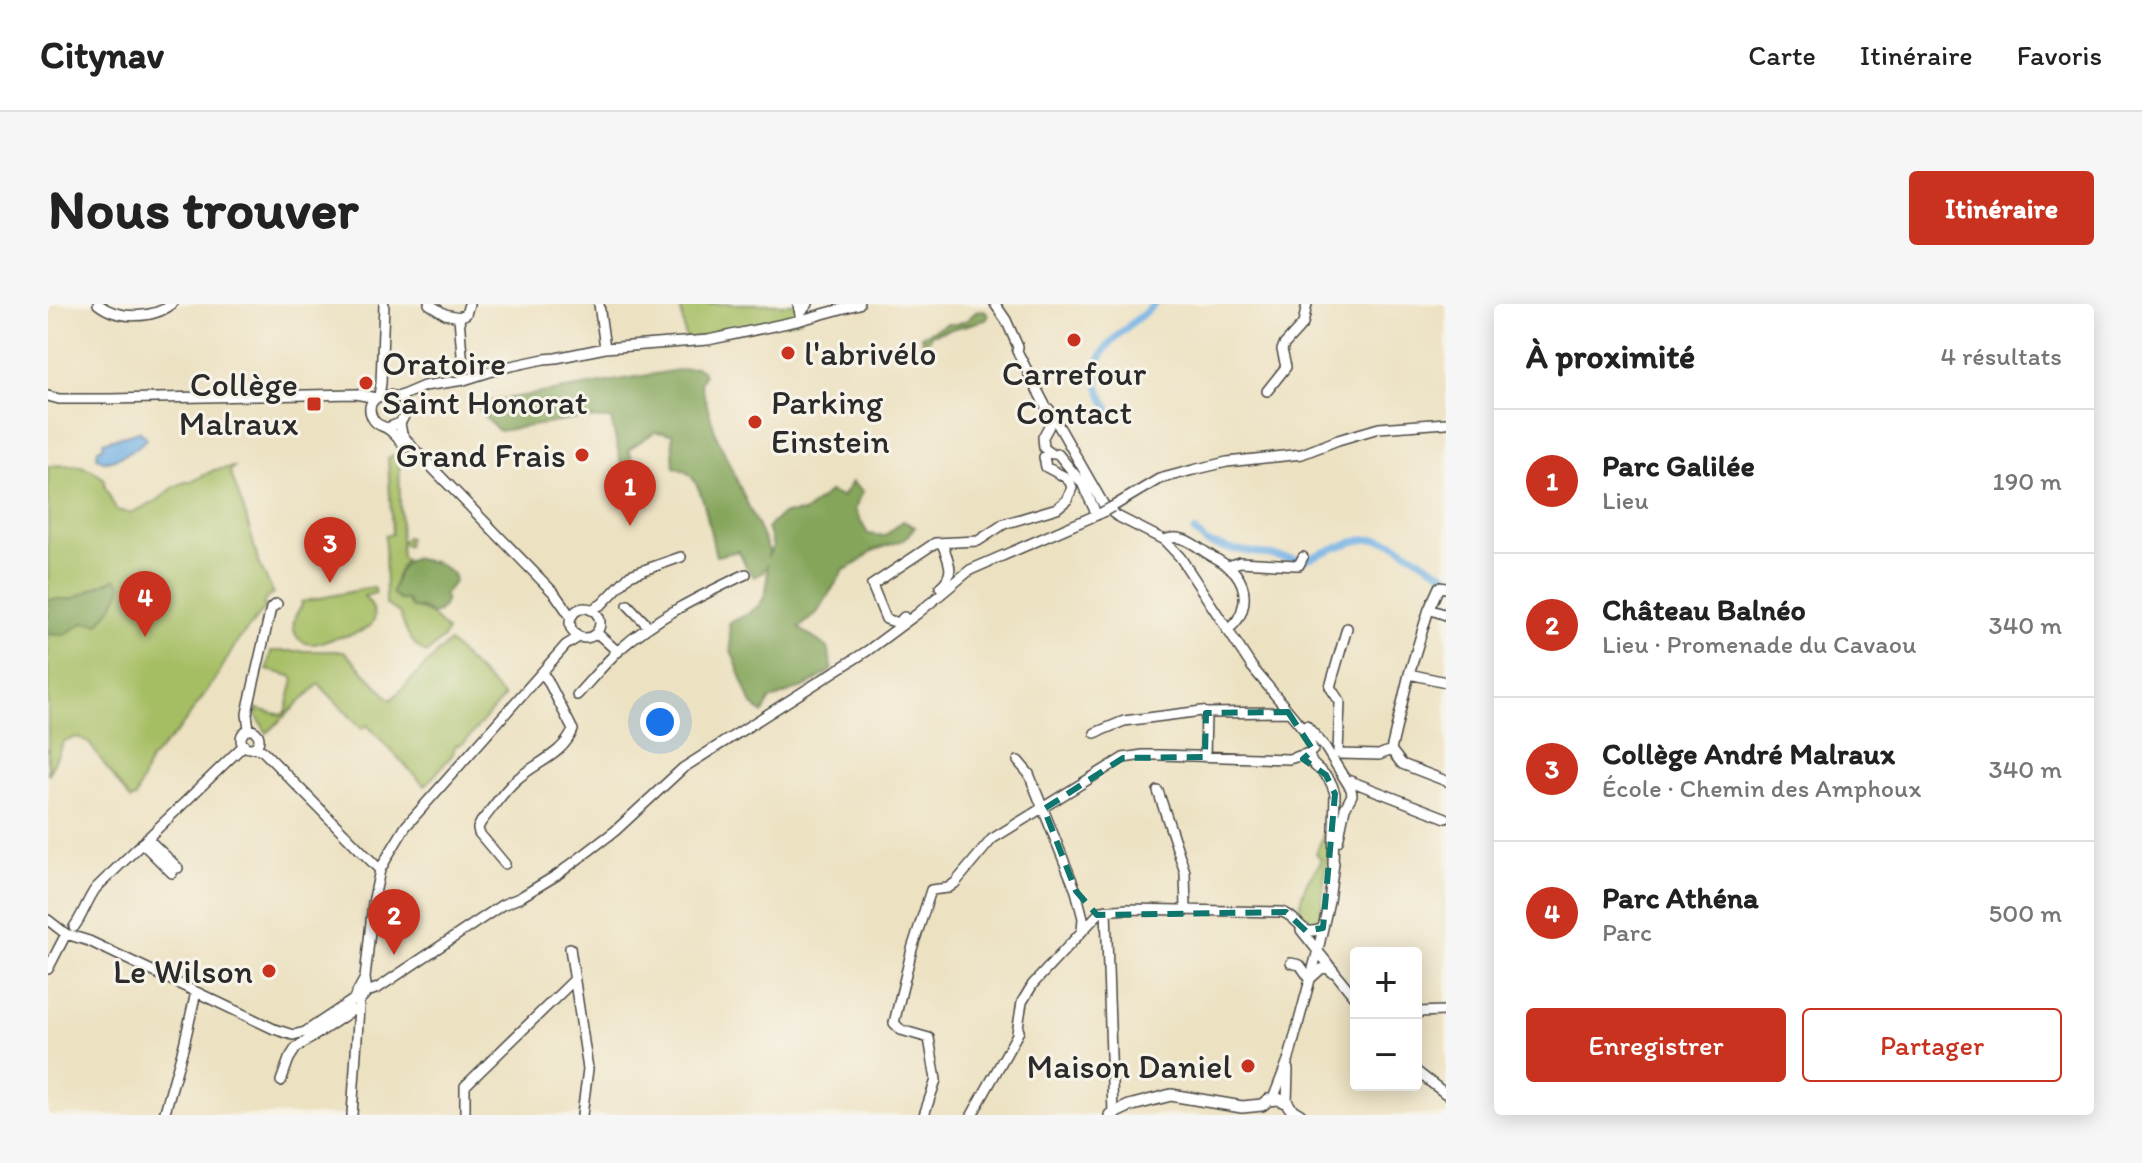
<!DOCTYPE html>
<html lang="fr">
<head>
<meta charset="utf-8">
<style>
  body { margin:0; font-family:Itim,sans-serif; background:#f6f6f6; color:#222 }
  .controls { position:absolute; right:24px; bottom:24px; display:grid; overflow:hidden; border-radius:8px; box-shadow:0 4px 20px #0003 }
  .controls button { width:72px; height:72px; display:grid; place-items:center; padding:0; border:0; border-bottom:2px solid #e0e0e0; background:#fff; color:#222; font:40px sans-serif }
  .you { position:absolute; left:612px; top:418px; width:28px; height:28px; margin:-20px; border:6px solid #fff; border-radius:50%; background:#1a73e8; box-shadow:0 0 0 12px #1a73e833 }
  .badge { display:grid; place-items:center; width:52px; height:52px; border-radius:50%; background:#c8321e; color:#fff; font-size:26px; font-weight:700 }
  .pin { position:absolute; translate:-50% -66px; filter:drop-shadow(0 2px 4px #0008) }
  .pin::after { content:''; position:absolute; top:42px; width:28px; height:24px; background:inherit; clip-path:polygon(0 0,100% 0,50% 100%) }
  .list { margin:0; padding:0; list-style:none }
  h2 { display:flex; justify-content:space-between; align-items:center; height:104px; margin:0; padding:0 32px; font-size:34px }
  h2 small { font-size:26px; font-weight:400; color:#767676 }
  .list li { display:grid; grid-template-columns:52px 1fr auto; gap:24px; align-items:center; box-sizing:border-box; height:144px; padding:0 32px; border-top:2px solid #e0e0e0 }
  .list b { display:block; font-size:30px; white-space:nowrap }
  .list p { margin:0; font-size:26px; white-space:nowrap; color:#767676 }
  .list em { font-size:26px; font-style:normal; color:#767676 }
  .actions { display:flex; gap:16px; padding:24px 32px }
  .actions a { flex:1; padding:18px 0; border:2px solid #c8321e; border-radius:8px; text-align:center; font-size:28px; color:#c8321e }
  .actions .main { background:#c8321e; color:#fff }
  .map { position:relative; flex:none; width:1398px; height:811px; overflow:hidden; border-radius:8px }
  header { display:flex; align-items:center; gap:48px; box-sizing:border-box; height:112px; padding:0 40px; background:#fff; border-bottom:2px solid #e0e0e0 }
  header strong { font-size:38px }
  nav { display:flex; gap:44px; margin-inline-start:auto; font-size:28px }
  .intro { display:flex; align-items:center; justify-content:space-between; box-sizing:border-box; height:192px; padding:0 48px }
  h1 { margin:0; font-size:56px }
  .button { padding:20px 36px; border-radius:8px; background:#c8321e; color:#fff; font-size:28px; font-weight:700 }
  main { display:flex; gap:48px; padding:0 48px }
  aside { flex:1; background:#fff; border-radius:8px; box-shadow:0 4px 20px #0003 }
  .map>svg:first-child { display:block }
</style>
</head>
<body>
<header>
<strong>Citynav</strong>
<nav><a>Carte</a><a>Itinéraire</a><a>Favoris</a></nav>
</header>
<div class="intro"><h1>Nous trouver</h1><a class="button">Itinéraire</a></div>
<main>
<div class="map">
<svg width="1398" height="811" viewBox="0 0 1398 811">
  <rect width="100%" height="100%" fill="#f7f3e8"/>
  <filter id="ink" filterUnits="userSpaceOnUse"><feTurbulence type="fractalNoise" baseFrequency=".0125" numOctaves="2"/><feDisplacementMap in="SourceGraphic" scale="16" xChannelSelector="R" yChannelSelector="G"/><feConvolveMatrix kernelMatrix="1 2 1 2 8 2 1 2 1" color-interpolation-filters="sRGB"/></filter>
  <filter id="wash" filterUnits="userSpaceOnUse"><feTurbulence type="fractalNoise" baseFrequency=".006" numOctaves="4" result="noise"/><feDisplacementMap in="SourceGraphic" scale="32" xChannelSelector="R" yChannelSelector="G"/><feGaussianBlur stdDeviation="1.8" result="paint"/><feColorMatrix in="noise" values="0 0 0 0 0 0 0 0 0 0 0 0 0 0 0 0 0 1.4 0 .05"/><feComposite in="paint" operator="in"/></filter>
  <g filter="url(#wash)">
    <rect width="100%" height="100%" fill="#ece1c1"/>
    <!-- green -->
    <path fill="#a6be64" stroke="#687448" stroke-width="2" d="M632,0H750L753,16L638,37Z
      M351,148L353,238L359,233L361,234L359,242L353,239V252L358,257L353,262L347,279L364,304C381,305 387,315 399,327L395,334L379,349C364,343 356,324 352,309L338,301L337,231L344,230L340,154Z
      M26,161C38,162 49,168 57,176V183L68,206L83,209L110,196L126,183L137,178H143L166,166L186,163L182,167L198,212L211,260L226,290L219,294L215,300L218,303L189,338L168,374L131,426L102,456L87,494L82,496L41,439L30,433L16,437L0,471V162Z
      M326,283L328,289L316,292C343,322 312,329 289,334C281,336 271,340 264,340C242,339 241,314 254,302L253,298Z
      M401,338L456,393L416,439L407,442L405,450L377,482L319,421L314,425L271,380L219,429L209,413V405L234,411L238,408L246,376L243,372L219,366L223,347H296L343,396Z
      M1280,520L1282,522V530L1271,619L1269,622L1261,624C1242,605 1258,575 1272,560L1273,555L1268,549Z"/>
    <!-- forest -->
    <path fill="#84a55a" stroke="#586842" stroke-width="2" d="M934,6L938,7L940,13L938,16L889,29L883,31L881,36L874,38L873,32L899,20H909L919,16L929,7Z
      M648,63L654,66L656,71L652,79L669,133L721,247L720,253L725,242L719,224L734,210L757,208L781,188L794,193L804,178L815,187L807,206L820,230L837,232L855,217L867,223L856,236L824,247L810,259L796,266L769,309L751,324L780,344L784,366L760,381L721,396L715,410L704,401L683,346L681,319C712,305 722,298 719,262L714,269L706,273L698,262L691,247L668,252C662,231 657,180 638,168C635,165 630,165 626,163L624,130L607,128L581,145L588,167L585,184L578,181L563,115L536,114L451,127L436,112L428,100Z
      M367,254C375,258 384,256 391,260C396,263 399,267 405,270L407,277L396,291L398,297L391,308L384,310L374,304H364L359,296H351L344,289C349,273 350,259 367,254Z
      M68,274L74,282C69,297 61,309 50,320L37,318L16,331L0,330V295H24Z"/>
    <!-- water -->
    <path fill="#71b0e4" stroke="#4e6e88" stroke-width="2" d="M91,127L97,132L98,135C90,145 68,157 55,157L49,153L50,145L56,142L55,138Z"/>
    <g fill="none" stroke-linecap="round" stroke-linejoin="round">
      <!-- canal -->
      <path stroke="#71b0e4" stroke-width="7" d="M1062,106C1026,53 1071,32 1107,0
        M1146,227L1159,239L1187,246
        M1352,243L1398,271
        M1191,246L1251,256
        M1256,256C1286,246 1316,226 1348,240"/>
    </g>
  </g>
  <g filter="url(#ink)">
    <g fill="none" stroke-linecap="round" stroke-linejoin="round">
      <!-- minor casing -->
      <g stroke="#484642" stroke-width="12">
        <path id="minor" d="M50,0C70,16 105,15 124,0
          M381,0L397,10L411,13
          M551,0L557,44
          M750,0L753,16
          M947,0L958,16L970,43L969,47L998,103L1001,105L1057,203L1069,212L1116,236L1132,253L1204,363L1257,427L1265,446L1261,449C1263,463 1269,462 1277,471C1283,476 1285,483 1287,490L1285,561
          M752,9L760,0
          M411,13L416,76
          M411,13L418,10L421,0
          M1219,87L1238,63L1234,46L1236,41L1255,20L1259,0
          M0,92L11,95H62L308,90L328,94
          M331,92L333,79L336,0
          M350,93L376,82L416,76L454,64L496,55L508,54L557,44L660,36L753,16L811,0
          M1003,108L1001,122L995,133L996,144L1004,150
          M352,119L354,130L365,144L507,290L523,313
          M339,124L352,119C378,83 307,82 325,115C329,122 334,121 340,125C346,129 352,137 358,143
          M1010,150L1034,179L1049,211
          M1064,203L1111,175L1145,166L1179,158L1254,150L1290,136L1331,124L1398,119
          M1116,236C1134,228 1147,242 1162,251C1171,257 1181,261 1188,270C1202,288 1197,314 1179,326
          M1180,262L1192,258L1248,261H1251L1255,253
          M892,283C909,269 900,257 894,239
          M580,301L601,323
          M522 319a15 15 0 1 1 30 0a15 15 0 1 1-30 0Z
          M1381,305L1391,283L1398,284
          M543,306L554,300L582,271L633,253
          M856,313L850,319L838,315L824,281L887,239L930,237L956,220L1009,204L1019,196L1024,184L1022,178L1017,173L998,163L996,153L1000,149
          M1299,324L1282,383L1292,398L1290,448L1292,450L1331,451L1343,446L1354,460L1398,477
          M549,329L570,348
          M1361,370L1398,378
          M529,391C543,376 556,360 571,346C608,313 654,291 698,270
          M1158,409L1240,408
          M1258,421L1277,443L1303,485L1304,491L1297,504L1290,537
          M201,425L199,410L201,400L223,304L229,300
          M193 435a9 9 0 1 1 18 0a9 9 0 1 1-18 0Z
          M1047,429L1076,417L1154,407L1158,409L1157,453
          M207,443L215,447L332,566
          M1343,446L1361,370L1381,305L1398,311
          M970,457L981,470L1028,587L1035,614L1034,627
          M1297,475L1398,514
          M1110,487L1137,568L1138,606
          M99,534L130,564
          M94,539L124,569
          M457,560L431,529L430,524L433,518C444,505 454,489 467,477C486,459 514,452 525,426L499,375L493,369
          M1058,606L1065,809
          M0,616L18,630L41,637L226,725L245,731L257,728L305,696L317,674
          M26,623C35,611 39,596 48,584L196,441
          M1253,626L1308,695
          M522,644L540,765L534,811
          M1243,659L1252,661L1262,675L1273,665L1279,664L1284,668
          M0,665L18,630
          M319,688L330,684L454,601L471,594L509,571L567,527L635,464L819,347L869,310L922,266L1053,209
          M1368,708L1398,707
          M969,729L974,698L985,680L1053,607L1080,605L1234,608C1253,614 1252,635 1275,624
          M1368,767L1398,790
          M233,777L241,755L248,744L305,706H310
          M1225,795L1241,754L1270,646L1281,597L1286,559
          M1239,799L1240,765
          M116,811L136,741L148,688
          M304,811L311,703L310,698L319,688L317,674L325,599L332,566L341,550L358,522L518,341L531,333
          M417,811V782L526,676
          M876,811L888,776L881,734L853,726L846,719L864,645L883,586L900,584L907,579L944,535L1075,454L1095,451H1112L1241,455L1261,449
          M924,811L971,727"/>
      </g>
      <!-- major casing -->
      <g stroke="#484642" stroke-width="14">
        <path id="major" d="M1062,811L1081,802L1123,791L1194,803L1214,801L1220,796L1230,795L1239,799L1244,806L1252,811"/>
      </g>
      <!-- minor -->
      <use href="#minor" stroke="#fff" stroke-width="9"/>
      <!-- major -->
      <use href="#major" stroke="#fff" stroke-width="11"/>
      <!-- minor-bridge casing -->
      <g stroke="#484642" stroke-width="12" stroke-linecap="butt">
        <path id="minor-bridge" d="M1053,209L1064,203"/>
      </g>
      <!-- minor-bridge -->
      <use href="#minor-bridge" stroke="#fff" stroke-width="9"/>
    </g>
  </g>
  <!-- marked area -->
  <path fill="none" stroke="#0f766e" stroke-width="6" stroke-dasharray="16 10" stroke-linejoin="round" d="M1240,408L1265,446L1255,455L1278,471L1287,490L1275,624L1258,627L1238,608L1049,611L1028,587L996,505L1075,454L1157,453L1158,409Z"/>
  <!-- markers -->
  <g fill="#c8321e" stroke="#f7f3e8" stroke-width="3">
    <circle cx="1026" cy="36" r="8"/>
    <circle cx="740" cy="49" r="8"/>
    <circle cx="318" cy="79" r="8"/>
    <rect x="258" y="92" width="16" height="16" rx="4"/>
    <circle cx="707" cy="118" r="8"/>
    <circle cx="534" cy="151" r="8"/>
    <circle cx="221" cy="667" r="8"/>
    <circle cx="1200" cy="762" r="8"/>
  </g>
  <g text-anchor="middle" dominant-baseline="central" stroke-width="6" stroke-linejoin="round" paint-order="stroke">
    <!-- poi labels -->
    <g font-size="34" fill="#2b2b2b" stroke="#f7f3e8" text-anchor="end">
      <text x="756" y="49" text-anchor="start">l'abrivélo</text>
      <text x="334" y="59" text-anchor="start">Oratoire<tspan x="334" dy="39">Saint Honorat</tspan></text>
      <text x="1026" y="69" text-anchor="middle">Carrefour<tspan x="1026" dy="39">Contact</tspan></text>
      <text x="250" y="80">Collège<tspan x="250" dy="39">Malraux</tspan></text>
      <text x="723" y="98" text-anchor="start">Parking<tspan x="723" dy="39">Einstein</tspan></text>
      <text x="518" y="151">Grand Frais</text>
      <text x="205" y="667">Le Wilson</text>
      <text x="1184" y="762">Maison Daniel</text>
    </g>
  </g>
</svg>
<div class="controls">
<button>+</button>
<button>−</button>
</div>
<div class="you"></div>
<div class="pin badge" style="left:582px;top:222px">1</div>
<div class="pin badge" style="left:346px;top:651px">2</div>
<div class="pin badge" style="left:282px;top:279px">3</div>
<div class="pin badge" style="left:97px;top:333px">4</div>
</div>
<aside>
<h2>À proximité<small>4 résultats</small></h2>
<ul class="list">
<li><span class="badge">1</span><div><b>Parc Galilée</b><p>Lieu</p></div><em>190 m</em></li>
<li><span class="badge">2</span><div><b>Château Balnéo</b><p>Lieu · Promenade du Cavaou</p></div><em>340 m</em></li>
<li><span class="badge">3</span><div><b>Collège André Malraux</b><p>École · Chemin des Amphoux</p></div><em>340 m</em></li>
<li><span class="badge">4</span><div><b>Parc Athéna</b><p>Parc</p></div><em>500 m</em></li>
</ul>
<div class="actions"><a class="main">Enregistrer</a><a>Partager</a></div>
</aside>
</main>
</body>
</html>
